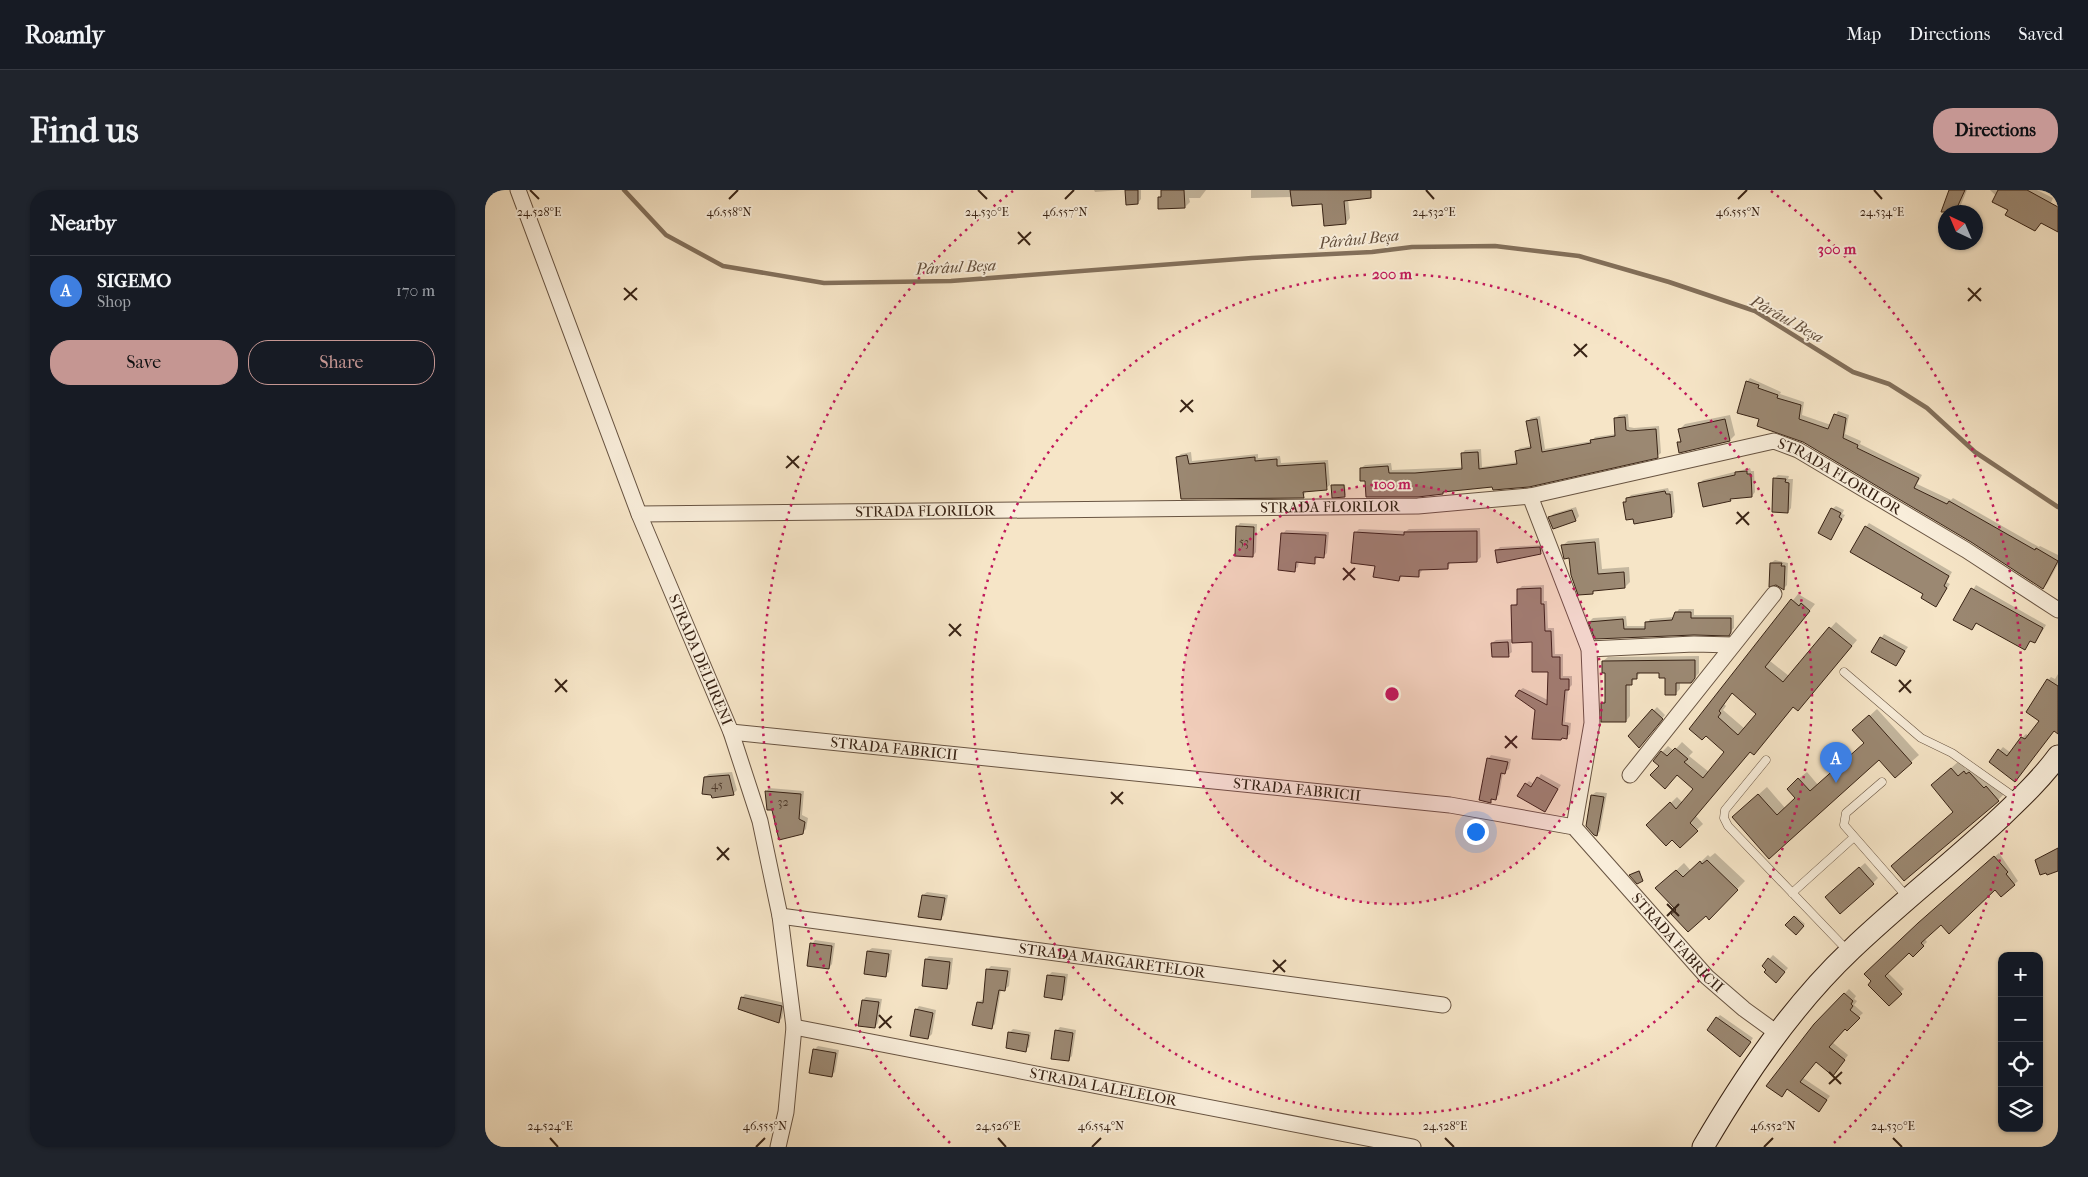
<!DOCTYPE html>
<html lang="en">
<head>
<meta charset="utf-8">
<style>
  body { margin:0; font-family:"IM FELL French Canon",serif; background:#20242c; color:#f1f3f6 }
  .controls { position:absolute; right:15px; bottom:15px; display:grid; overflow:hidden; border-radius:10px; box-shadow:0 1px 4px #0004 }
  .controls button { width:45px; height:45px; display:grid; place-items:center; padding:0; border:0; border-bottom:1px solid #363941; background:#171b24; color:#f1f3f6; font:25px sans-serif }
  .compass { position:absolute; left:1453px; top:15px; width:45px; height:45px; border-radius:50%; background:#171b24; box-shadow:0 1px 4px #0004; rotate:316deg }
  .you { position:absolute; left:990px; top:641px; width:18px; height:18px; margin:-12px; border:4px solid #fff; border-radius:50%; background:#1a73e8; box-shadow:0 0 0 8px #1a73e833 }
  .badge { display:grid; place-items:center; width:32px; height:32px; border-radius:50%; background:#c59692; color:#fff; font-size:16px; font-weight:700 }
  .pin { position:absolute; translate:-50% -41px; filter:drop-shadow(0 1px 2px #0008) }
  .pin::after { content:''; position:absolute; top:26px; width:18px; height:15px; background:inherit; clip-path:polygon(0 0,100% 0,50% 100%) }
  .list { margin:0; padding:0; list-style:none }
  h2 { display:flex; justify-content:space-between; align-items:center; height:65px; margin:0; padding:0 20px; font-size:21px }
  h2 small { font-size:16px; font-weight:400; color:#9ea1a6 }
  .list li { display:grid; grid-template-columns:32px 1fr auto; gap:15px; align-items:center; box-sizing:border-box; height:70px; padding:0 20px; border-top:1px solid #363941 }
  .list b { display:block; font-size:19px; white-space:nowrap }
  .list p { margin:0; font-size:16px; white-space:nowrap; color:#9ea1a6 }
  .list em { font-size:16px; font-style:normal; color:#9ea1a6 }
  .actions { display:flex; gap:10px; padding:15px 20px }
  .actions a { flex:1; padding:11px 0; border:1px solid #c59692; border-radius:20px; text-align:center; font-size:18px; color:#c59692 }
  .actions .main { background:#c59692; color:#111 }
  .icon { flex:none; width:28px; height:28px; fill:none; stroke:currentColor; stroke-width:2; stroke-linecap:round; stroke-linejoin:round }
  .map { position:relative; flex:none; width:1573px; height:957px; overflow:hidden; border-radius:20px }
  header { display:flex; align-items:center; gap:30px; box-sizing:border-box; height:70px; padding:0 25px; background:#171b24; border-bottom:1px solid #363941 }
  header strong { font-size:24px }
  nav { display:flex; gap:28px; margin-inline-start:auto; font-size:18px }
  .intro { display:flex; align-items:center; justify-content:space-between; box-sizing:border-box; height:120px; padding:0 30px }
  h1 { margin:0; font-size:35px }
  .button { padding:12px 22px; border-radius:20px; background:#c59692; color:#111; font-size:18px; font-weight:700 }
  main { display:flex; gap:30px; padding:0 30px }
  aside { flex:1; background:#171b24; border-radius:20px; box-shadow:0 1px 4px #0004 }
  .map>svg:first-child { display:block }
</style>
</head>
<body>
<header>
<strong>Roamly</strong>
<nav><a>Map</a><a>Directions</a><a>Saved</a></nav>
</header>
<div class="intro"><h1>Find us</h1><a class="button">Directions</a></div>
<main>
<aside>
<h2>Nearby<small></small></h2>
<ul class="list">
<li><span class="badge" style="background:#3f7fe0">A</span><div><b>SIGEMO</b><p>Shop</p></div><em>170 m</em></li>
</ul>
<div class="actions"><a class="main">Save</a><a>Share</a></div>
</aside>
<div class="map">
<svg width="1573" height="957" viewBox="0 0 1573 957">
  <rect width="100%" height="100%" fill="#f6e5c7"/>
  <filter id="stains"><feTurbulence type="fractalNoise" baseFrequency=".004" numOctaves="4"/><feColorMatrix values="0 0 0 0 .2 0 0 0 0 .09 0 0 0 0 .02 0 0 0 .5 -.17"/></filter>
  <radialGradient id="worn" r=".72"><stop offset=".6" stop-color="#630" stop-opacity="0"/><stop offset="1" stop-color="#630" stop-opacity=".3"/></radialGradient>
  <!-- shadow -->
  <path fill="#0003" fill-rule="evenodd" d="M609,0H636L610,2Z
    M642,0H656V9L653,13Z
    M677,0H721L715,8H704L705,12L700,17L674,8L678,4Z
    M766,0H883L863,9L865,28L861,33L838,13L807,7L766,8Z
    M1466,0H1482L1473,22H1457Z
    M1505,0H1552L1568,8L1566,13L1573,17V41L1525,19Z
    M1265,188L1296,202L1295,204L1319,212L1317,225L1346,235L1353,221L1364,225L1360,244L1376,251L1375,254L1437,285L1432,294L1466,310L1468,308L1554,357L1555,356L1573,365V374L1562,394L1558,398L1486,351L1318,251L1275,228L1262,192Z
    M1143,224L1144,237L1149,238L1174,236L1176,263L1172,266L1043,295L961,300L958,303L882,289L876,278L880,275L906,273L907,280L978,277L977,264L980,260L996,259L997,277L1033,272L1031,261L1035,258L1046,256L1043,231L1046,228L1055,226L1060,259L1107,251L1110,247L1131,244L1130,229L1134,225Z
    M1245,225L1250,245L1245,250L1193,253L1197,249L1195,239L1200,234Z
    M706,262L707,271L773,264V268L795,266L796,273L843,270L845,295L841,298L822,300L818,307L697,308L692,267L696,264Z
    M1265,278L1266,281H1269L1270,302L1267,306L1248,307L1245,310L1215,293L1218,290Z
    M1293,285L1304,286L1303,289H1308L1306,318L1303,322L1289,289Z
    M849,294H860L861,305L859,306L847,296Z
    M1183,298L1184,301H1188L1190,322L1187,326L1149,327L1139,313L1146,305Z
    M1351,316L1359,320L1357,324L1360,325L1346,348L1347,319Z
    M1091,317L1094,326L1091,330L1068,337L1065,328L1068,324Z
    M755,333L772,334L771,362L768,366L752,337Z
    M1384,333L1467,382L1461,392L1465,394L1451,415L1381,337Z
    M995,338L996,367L992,371H966L963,378L938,379L934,385H918L914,390L891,375L870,343L874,339L921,341L924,339Z
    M801,340L844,342L842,363L838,367L833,366L829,373L814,371L813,377L809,380L798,344Z
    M1114,348L1117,379L1144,377L1145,392L1140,397L1111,399L1107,403L1078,355L1083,351Z
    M1058,355L1059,359L1055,363L1011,361L1015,357Z
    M1290,370L1303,373L1302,395L1299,398L1286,373Z
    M1059,395V411H1062L1063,438H1069L1070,464H1078V486H1087V495L1083,499L1080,532L1086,533L1085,544L1081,547L1034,501L1038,498L1063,510L1064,481L1049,451L1026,452L1027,462L1023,465L1007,453L1011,450L1028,449L1027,416L1034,412L1033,400L1037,396Z
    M1491,395L1561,435L1553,448L1550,452L1546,450L1540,458L1492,432L1487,439L1470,430Z
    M1313,404L1330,414L1285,471L1304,486L1351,432L1372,450L1319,513L1309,516L1275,557L1266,560L1211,626L1218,634L1195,656L1187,648L1163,635L1192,607L1198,613L1210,599L1193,584L1175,575L1177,562L1183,556L1189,561L1197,552L1208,562L1204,566L1224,582L1241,562L1221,544L1206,539ZM1248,502L1273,523L1260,539L1238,520L1241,516L1239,514Z
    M1194,419H1209V425H1249V438L1243,444L1209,443L1111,448L1105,431L1108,428L1141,426L1142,436H1161L1165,429L1189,427Z
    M1399,444L1423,457L1411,474L1388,461Z
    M1214,466V483L1206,492H1195V499L1190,504L1181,487L1175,482H1156L1145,494V526L1141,531L1117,513L1122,509L1121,482L1118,471L1123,467Z
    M1573,484V539L1569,540L1533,587L1505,572L1518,557L1526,563L1537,548L1541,544L1544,546L1556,531L1563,490L1566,487L1570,489Z
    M1172,517L1180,525L1158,553L1145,546Z
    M1392,519L1434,565L1426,572L1394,568L1284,667L1256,620L1282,597L1300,618L1311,608V591L1322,582L1333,595L1380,553L1377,533Z
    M1006,565L1026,569L1024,579L1018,583L1014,605L1005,611L1003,569Z
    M1474,571L1481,579L1488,574L1496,578L1520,603L1513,610L1470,621L1447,595Z
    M247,582L252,600L248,604L220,587L224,584Z
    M1056,584L1076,595L1060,621L1041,594L1044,591L1049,594Z
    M284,598L319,601L317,625L323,628L321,639L317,643L288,619L281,602Z
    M1111,602L1122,603L1115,641L1112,645L1107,605Z
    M1230,663L1260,691L1224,728L1221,725L1192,720L1180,691L1199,673L1206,681L1223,665L1225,667Z
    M1514,663L1533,691L1516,705L1510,698L1456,733L1439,748L1442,752L1428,765L1424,761L1402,782L1419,799L1404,814L1385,795L1438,729Z
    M1380,673L1393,688L1388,693L1348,701Z
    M1155,680L1157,690L1145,685L1147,683Z
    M442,702L463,705L459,725L456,729L438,705Z
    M1311,726L1320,734L1311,744L1302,735Z
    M330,750L350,753L347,774L344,778L327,754Z
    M387,758L407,760L404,782L400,785L383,761Z
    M1288,765L1303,778L1295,787L1278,776Z
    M444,766L468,768L465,794L461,798L441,769Z
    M506,776L526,778L524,796L520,799H516L510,834L506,838L493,812L499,809L503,779Z
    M567,782L583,784L580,805L577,808L563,786Z
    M1364,799L1371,806L1369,809L1372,811L1369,815L1378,823L1347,852L1363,865L1352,880L1331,871L1318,888L1345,906L1334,921L1303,898L1297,905L1330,835Z
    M260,804L300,813L297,828L294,831L257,808Z
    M381,807L397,809L393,833L390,837L378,810Z
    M434,816L451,820L447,844L443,848L431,820Z
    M1235,825L1268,848L1258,862L1232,828Z
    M575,837L591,840L587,866L583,870L572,841Z
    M528,839L546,842L544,857L540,860L525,842Z
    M333,856L354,860L350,882L346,886L329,860Z"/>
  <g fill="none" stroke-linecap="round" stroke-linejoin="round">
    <!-- stream -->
    <path stroke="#83705b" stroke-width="4.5" d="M139,0L181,45L238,76L339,93L466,91L767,68L887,62L927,57L1010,56L1094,66L1184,92L1270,121L1368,182L1404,194L1442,218L1490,262L1573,317"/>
  </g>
  <!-- building -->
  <path fill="#9b8872" stroke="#382315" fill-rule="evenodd" d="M640,0H653V14L641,15Z
    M676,0H699L700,18L673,19V7H676Z
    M805,0H886V8L859,11L861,34L839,36L837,14L807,16Z
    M1464,0H1480L1470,22H1456Z
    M1513,0H1542L1573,17V42L1556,33L1550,41L1520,25L1523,20L1507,12Z
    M1261,191L1274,195L1273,198L1293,205L1292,208L1316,215L1314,229L1343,239L1349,224L1361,228L1358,248L1373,255L1372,258L1434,288L1429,298L1462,314L1464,311L1550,360L1551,358L1573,371L1558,399L1486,352L1318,252L1272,236L1274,229L1252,223Z
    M1140,227L1141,240L1145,241L1171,239L1173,268L1044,297L1008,300L1007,297L958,302V304L933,307H881L880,291H875V278L903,276L904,283H930L977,279L976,263L993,262L994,279L1032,274L1030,261L1046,258L1041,231L1052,229L1057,262L1106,253L1105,250L1130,246L1129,228Z
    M1240,229L1245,251L1194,263L1192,252H1196L1193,239Z
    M702,265L704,274L770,267V271L792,269V276L840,273L842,300L818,302L819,308L696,309L691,267Z
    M1262,281V284H1266L1267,307L1245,309L1246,311L1218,317L1213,293L1250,285V282Z
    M1288,288L1301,289L1300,292L1304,293L1303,323L1287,322Z
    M846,295H859L860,307L847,308Z
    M1180,301L1181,304H1185L1187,327L1149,334L1148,329L1141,330L1138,312H1141V308Z
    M1346,318L1356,323L1354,327L1357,329L1346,350L1333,343Z
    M1087,320L1091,331L1068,339L1063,327Z
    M751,336L769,337L768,367L750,366Z
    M1380,336L1464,386L1459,396L1462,398L1451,417L1436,408L1438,404L1365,362Z
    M992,341V372L963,373V379L934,380V387L915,386L914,391L888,387L890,376L866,373L869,342L919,345V342Z
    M796,343L841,345L839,368L830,367V374L811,372L810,382L793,380Z
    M1110,352L1113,384L1139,382L1140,398L1108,401V404L1093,405L1086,385L1084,368L1079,369L1076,355Z
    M1055,357L1056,364L1012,373L1010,360Z
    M1285,373H1297L1296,376H1300L1299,400L1291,395L1284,397Z
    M1056,398V414H1059L1060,441H1066L1067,467H1075V489H1084V500H1080L1077,535L1083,536L1082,549L1077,548L1076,550L1047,549L1050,520L1030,506L1034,500L1062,515L1063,482H1047V452L1027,453L1026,415H1032V399Z
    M1486,398L1558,438L1550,453L1545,451L1540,460L1491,433L1487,440L1468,430Z
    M1306,409L1314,416L1316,413L1325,421L1280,477L1298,492L1344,437L1367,456L1313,521L1308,517L1269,565L1265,562L1205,633L1213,641L1195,658L1187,650L1181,656L1161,635L1185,612L1191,619L1208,599L1192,585L1180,599L1165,585L1174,576L1168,571L1176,561L1182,566L1190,558L1203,569L1199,572L1218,588L1239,562L1221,546L1217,550L1204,539ZM1247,503L1271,524L1253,545L1233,527L1236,523L1234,521Z
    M1190,422H1206V428H1246V442L1244,446L1209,445L1110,449L1103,432L1138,429L1139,439H1160V432L1187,430Z
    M1395,447L1420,461L1411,476L1386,462Z
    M1023,452L1024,467H1007L1006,453Z
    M1210,470V488L1206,493H1191V505H1180V488H1174V483H1152V489H1147V495H1141V532H1116V513H1120V483H1117V471Z
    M1562,489L1573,496V544L1569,541L1530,592L1504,572L1513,559L1522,566L1536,547L1540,549L1554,531L1541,522Z
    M1167,519L1178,529L1154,558L1143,546Z
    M1384,525L1427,573L1410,588L1394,570L1284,669L1247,627L1273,604L1292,625L1310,608L1302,599L1313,588L1325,601L1379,553L1367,540Z
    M1002,568L1023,572L1020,584L1016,583L1011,610L1006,609V613L994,610Z
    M1466,578L1473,586L1479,581L1481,584L1484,582L1499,598L1501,596L1514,611L1419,691L1406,676L1468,622L1446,595Z
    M244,585L249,605L227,608L226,605L217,604L219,587Z
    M1052,587L1073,599L1060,622L1032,606L1040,593L1046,597Z
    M280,601L316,604L314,629L320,632L318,644L294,650L287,620H282Z
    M1106,605L1119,607L1112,646L1109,645L1101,636Z
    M1573,658V681L1562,685L1561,683L1555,685L1550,670Z
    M1509,666L1523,682L1521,684L1530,695L1516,707L1510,700L1464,744L1456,735L1436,753L1439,756L1428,767L1424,763L1400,786L1417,804L1404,816L1383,795L1386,791L1379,784L1433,733Z
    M1222,670L1253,700L1224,730L1221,726L1203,742L1186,724L1191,720L1170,698L1191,680L1198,687L1215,671L1217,674Z
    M1374,677L1389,694L1355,724L1340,707Z
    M1154,681L1158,691L1152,694L1144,685Z
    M437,705L460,708L456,730L433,727Z
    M1309,726L1319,736L1311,745L1300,735Z
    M325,753L347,756L344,779L322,776Z
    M382,761L404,764L401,787L379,784Z
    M1283,768L1300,782L1291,793L1279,782L1281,780L1277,776Z
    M440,769L465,772L462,799L437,796Z
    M501,779L523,781L520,801L514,800L507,839L487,835L492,812L498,813Z
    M562,785L580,787L577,810L559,807Z
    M1359,803L1368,811L1366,814L1368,816L1365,820L1375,828L1362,841L1360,839L1344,857L1360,870L1348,886L1331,872L1315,892L1342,910L1334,922L1302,899L1297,907L1281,896L1329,834Z
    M256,807L297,816L294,833L253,819Z
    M377,810L394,812L390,838L373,836Z
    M430,819L448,823L443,849L425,846Z
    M1231,827L1266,852L1255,867L1222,840Z
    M570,840L588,843L584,871L566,869Z
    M523,842L544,845L541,862L521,858Z
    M328,859L351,863L347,887L324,883Z"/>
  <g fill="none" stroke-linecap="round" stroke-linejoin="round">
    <!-- lane casing -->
    <g stroke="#685442" stroke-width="9">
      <path id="lane" d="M1359,482L1436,548L1467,563L1532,609
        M1281,570L1240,620L1239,628L1243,636L1363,761
        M1397,592L1361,623L1359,635L1423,708
        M1307,703L1368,648"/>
    </g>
    <!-- street casing -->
    <g stroke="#685442" stroke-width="17">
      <g id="street">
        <path id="s1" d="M33,0L154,324L246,542L275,631L295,726L309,837L301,922L293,957"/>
        <path d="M1045,306L1104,459L1107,533L1089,637"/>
        <path id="s2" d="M154,324L933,316L1045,306L1289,251L1313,260L1481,360L1573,420"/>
        <path d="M1104,459L1209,454L1248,455"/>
        <path id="s3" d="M246,542L965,615L1089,637L1222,787L1259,819L1292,843"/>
        <path d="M1145,585L1289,404"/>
        <path id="s4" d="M295,726L958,815"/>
        <path id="s5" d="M309,837L928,957"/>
      </g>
    </g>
    <!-- secondary casing -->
    <g stroke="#382315" stroke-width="23">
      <path id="secondary" d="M1218,957C1259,887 1306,817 1366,760C1414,714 1467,673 1516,627C1536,608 1556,589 1573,566"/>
    </g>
    <!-- lane -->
    <use href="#lane" stroke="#f9eedb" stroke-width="8"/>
    <!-- street -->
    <use href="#street" stroke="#f9eedb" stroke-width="15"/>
    <!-- secondary -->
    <use href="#secondary" stroke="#f9eedb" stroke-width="21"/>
  </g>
  <!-- ticks -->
  <path fill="none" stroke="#382315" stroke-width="2" d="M45,0L54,9M493,0L502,9M941,0L949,9M1389,0L1397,9M244,9L253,0M580,9L589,0M1253,9L1262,0M533,42L545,55M533,54L546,42M139,98L152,110M1483,98L1496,111M139,110L152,98M1483,111L1496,98M1089,154L1102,167M1089,166L1102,154M696,210L708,222M695,222L708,210M302,266L314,278M301,278L314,266M1252,322L1264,335M1251,334L1264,322M858,378L870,390M858,390L870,378M464,434L476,446M464,446L476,434M70,489L82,502M1414,490L1426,503M70,502L82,490M1414,502L1426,490M1020,546L1032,558M1020,558L1032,546M626,602L638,614M626,614L638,602M232,657L244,670M232,670L244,658M1182,714L1194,726M1182,726L1194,714M788,770L800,782M788,782L801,770M394,825L406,838M394,838L407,826M1344,882L1356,894M1344,894L1357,882M65,948L73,957M513,948L521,957M960,948L969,957M1408,948L1417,957M271,957L280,948M607,957L616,948M1279,957L1288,948"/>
  <!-- distance rings -->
  <circle cx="907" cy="504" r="210" fill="#c2185b" fill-opacity=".12"/>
  <g fill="none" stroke="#c2185b" stroke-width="2.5" stroke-dasharray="2.5 5">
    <circle cx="907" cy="504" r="210"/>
    <circle cx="907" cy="504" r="420"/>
    <path d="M465 953A630 630 0 0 1 528 1M1286 1A630 630 0 0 1 1349 953"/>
  </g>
  <g text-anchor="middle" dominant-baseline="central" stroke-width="4" stroke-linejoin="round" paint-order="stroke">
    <!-- number labels -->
    <g font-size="12" fill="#513c2c">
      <text x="759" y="352">53</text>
      <text x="232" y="595">45</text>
      <text x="298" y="612">32</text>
    </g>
    <!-- street labels -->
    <g font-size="15" fill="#382315" stroke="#f9eedb">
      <text stroke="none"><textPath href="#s2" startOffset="1216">STRADA FLORILOR</textPath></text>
      <text stroke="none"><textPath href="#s2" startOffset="691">STRADA FLORILOR</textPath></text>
      <text stroke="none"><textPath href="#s2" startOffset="286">STRADA FLORILOR</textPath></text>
      <text stroke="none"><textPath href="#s1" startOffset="504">STRADA DELURENI</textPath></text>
      <text stroke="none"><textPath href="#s3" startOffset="164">STRADA FABRICII</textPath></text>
      <text stroke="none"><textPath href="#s3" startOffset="569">STRADA FABRICII</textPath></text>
      <text stroke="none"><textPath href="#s3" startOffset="1004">STRADA FABRICII</textPath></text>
      <text stroke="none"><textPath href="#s4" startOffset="335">STRADA MARGARETELOR</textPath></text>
      <text stroke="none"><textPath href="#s5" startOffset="315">STRADA LALELELOR</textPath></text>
    </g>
    <!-- water labels -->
    <g font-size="16" font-style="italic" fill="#64503e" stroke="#f9eedb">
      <text transform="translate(874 49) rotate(-6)">Pârâul Beșa</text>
      <text transform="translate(471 77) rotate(-3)">Pârâul Beșa</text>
      <text transform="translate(1302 129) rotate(29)">Pârâul Beșa</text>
    </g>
  </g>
  <g font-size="12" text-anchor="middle" fill="#382315" stroke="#f9eedb" stroke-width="4" stroke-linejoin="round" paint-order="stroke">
    <text x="244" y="26">46.558°N</text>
    <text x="580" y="26">46.557°N</text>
    <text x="1253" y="26">46.555°N</text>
    <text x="54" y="26">24.528°E</text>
    <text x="502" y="26">24.530°E</text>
    <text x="949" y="26">24.532°E</text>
    <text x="1397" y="26">24.534°E</text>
    <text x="65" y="940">24.524°E</text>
    <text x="513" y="940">24.526°E</text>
    <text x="960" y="940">24.528°E</text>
    <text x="1408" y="940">24.530°E</text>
    <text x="280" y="940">46.555°N</text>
    <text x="616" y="940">46.554°N</text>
    <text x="1288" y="940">46.552°N</text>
  </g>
  <circle cx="907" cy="504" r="8" fill="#c2185b" stroke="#f9eedb" stroke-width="2.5"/>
  <g font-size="15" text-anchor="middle" font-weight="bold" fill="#c2185b" stroke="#f9eedb" stroke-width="4" stroke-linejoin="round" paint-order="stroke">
    <text x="1352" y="64">300 m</text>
    <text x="907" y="89">200 m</text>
    <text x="907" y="299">100 m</text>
  </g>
  <rect width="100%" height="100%" filter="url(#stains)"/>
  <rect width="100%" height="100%" fill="url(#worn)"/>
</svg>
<div class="controls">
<button>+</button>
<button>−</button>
<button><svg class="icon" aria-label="locate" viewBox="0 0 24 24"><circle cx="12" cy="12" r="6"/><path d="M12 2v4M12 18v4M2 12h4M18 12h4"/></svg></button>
<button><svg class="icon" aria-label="layers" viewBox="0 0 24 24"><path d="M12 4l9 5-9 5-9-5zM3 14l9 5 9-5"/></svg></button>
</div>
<svg class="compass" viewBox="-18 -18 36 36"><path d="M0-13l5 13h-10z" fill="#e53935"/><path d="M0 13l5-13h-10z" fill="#9ea1a6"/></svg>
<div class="you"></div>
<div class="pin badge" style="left:1351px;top:593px;background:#3f7fe0">A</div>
</div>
</main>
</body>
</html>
